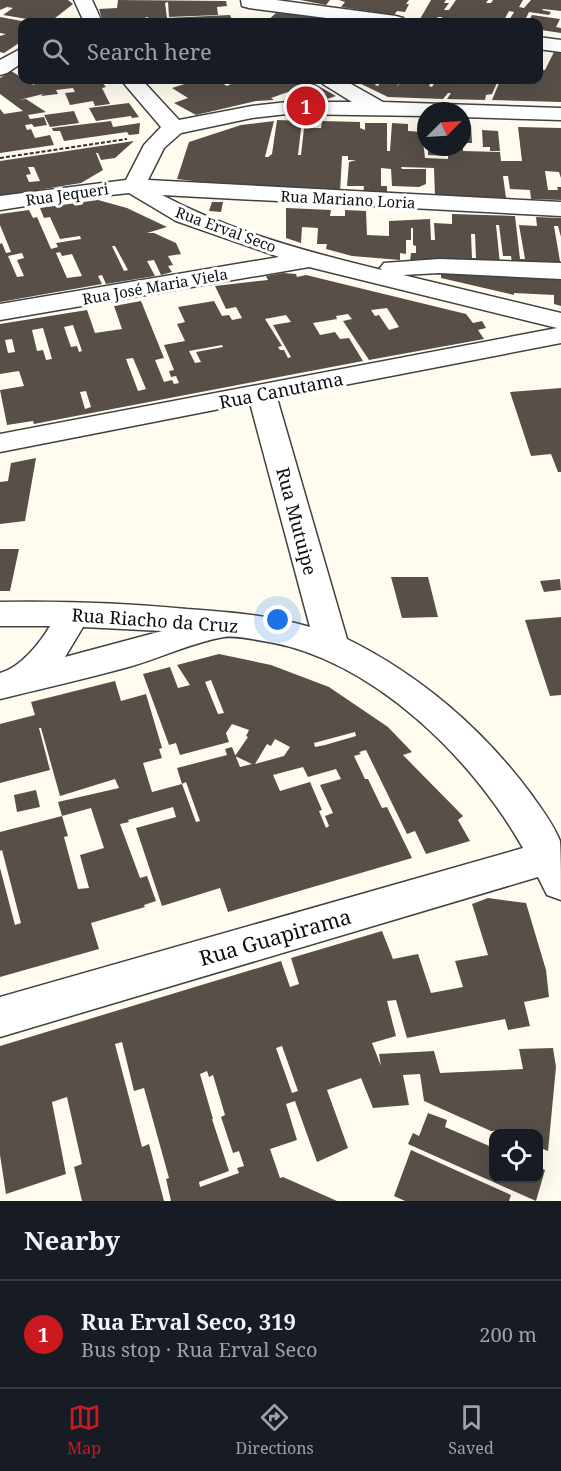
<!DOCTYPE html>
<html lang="en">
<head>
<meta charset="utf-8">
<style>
  body { margin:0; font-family:"Noto Serif",serif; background:#20242c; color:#f1f3f6 }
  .controls { position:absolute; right:18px; bottom:18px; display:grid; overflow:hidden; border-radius:12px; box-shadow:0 6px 24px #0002 }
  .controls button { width:54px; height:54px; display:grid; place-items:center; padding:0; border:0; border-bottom:2px solid #363941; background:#171b24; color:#f1f3f6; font:30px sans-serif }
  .compass { position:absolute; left:417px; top:102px; width:54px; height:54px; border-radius:50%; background:#171b24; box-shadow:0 6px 24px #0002; rotate:66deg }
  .you { position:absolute; left:278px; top:620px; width:21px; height:21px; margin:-15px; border:4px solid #fff; border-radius:50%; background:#1a73e8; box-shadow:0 0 0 9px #1a73e833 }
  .badge { display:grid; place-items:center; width:39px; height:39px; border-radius:50%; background:#ca1a20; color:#fff; font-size:20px; font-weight:700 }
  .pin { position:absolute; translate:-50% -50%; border:3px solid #fff; box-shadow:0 2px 6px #0006 }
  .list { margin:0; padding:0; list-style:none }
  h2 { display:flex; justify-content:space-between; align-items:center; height:78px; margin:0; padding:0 24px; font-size:26px }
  h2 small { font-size:20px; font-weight:400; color:#9ea1a6 }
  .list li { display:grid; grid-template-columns:39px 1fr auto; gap:18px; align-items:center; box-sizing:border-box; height:108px; padding:0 24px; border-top:2px solid #363941 }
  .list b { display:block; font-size:22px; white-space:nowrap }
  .list p { margin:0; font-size:20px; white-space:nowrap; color:#9ea1a6 }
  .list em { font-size:20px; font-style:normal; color:#9ea1a6 }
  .icon { flex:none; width:33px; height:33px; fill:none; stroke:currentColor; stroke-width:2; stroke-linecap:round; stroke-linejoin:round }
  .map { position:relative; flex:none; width:561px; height:1201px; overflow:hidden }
  .search { position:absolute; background:#171b24; box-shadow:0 6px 24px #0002; left:18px; right:18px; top:18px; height:66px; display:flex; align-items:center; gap:15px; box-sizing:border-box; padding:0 21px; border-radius:12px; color:#9ea1a6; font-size:22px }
  .sheet { height:186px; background:#171b24 }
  nav { display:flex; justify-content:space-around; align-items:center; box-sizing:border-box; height:84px; border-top:2px solid #363941; background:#171b24; font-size:16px; color:#9ea1a6 }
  nav a { display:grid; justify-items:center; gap:3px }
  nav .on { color:#ca1a20 }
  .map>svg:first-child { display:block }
</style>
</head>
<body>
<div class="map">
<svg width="561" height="1201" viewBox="0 0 561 1201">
  <rect width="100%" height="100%" fill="#fffcef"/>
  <!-- building -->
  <path fill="#584f49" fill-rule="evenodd" d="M0,0H68L73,4L50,22H28L30,21L27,19L3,15L13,8L7,7L0,10Z
    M118,0L226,1L227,6L217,7L218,15L169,17L168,2L165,3L167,18L230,15L233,22H149L148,17L144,18L145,22H103L99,9L117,8Z
    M300,0H330L326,5Z
    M339,0H409L406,4H409L405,12L397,11L394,15L341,7L345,2Z
    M431,0H446L444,3H449L444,10H449L456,0H488L486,3H491L493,0H523L519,7L524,8L531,0H561V11L543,9L542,10L551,12L549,15L529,12L524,22H508L514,12L509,11L503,22H447L439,21L442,17H438L435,21L420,19Z
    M290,12L350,21V22H266L276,13L289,14Z
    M532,15L560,19L556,27L561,28V33L541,30L538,35V22H528Z
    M0,17L22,21V41L4,53L0,52V36L6,34L0,33Z
    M555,50L561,51V102L492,100L499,83H497L492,94L486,95L485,100L447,99L451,93H448L443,99L388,97L353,80H379L375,85L378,86L382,80H400L397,87L402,80H432L429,86L432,87L436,80H538V69L545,70Z
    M11,71L34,85L36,80H62L61,82L100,80L106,87L102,88L110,104L95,106L93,101L70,105L65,93L75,92L73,88L56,90L58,94L41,96L43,94L19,100L26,99L46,112L28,115L30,119L44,117L47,125L34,127L32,124L25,125L27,130L31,129L35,138L50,135L54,145L0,153V109L4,114L23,111L0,94V78Z
    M197,80H217L227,86L233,83L226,80H257L248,83L251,84L266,80H308L336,96L324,100L307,99L291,91L271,98L274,100L256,101L196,115L174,103L188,98L172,88Z
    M129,103L139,117L132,118L131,116L96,121L89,108Z
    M74,111L79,123L50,127L44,115Z
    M277,120L302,121L298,155H301L304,128H321L322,121L360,122V128L365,130V123H387V151H390L392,123L408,124V131L422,132L425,158L448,159V156L428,155V147H463V151L500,152L501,161H522L518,127L561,128V178L559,172L545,171L548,190H558L557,187H561V200L531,199L530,190L510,189L508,176H503L506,198L435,196L434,168L401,167L402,169H426V184L419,187L392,186L391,169L381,168V186H387V194H363L364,186H347L349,162L356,160H348V156H342L340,193L241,187L177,179L189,142L241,125L274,121L265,157H268L272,154Z
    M111,121L113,127L140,123L139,134L129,135L127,132L64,141L60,131H53L52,128Z
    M462,125H471L472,143H465V146H462Z
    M482,130L498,131L500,151H490V147H483Z
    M134,141L115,158L101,160L98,153H96L103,170L81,183L0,196V161ZM28,167H34L40,181L29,182L26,175L31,174Z
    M98,200L127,208L167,227L147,233H154L176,243L181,254L168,256L173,265L168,266L172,272L161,275L154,260L147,261L155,276L106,284L102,275L98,276L102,284L0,302V244L2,243L6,253L11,252L0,225V214L29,210L33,218L37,217L51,249L58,247L56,243L81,239L80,236L60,239L50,217L44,218L40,208ZM112,246H115L128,270L124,271ZM60,252L62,256L72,254L82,276L67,278L56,253ZM22,253L24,258L17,260L24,276L17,277L8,256Z
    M212,202H223L221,212L209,211Z
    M286,208L331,210L330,216H345V210L366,211L367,235L389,236V221L430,219L431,240H435L434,223L452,224V214L515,216L520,259H525L519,225L537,226L536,217L561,218V237L558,226H554L561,267L512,263L511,256H503L499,225H496L500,264L410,261L411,253H416V246L413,245V228H411V240H406V254L400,253V260L352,256L326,249L327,244H317L318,228L302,227L301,243L286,238ZM471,234H475L476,258H472Z
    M441,270L561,274V306L554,304V295L514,293V295L441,278Z
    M283,273L296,274L297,277L306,275L466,314L473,323L482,321L486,328L478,330L484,339L369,360L343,321L352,319L348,314L336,316L337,319L313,323L320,335L335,332L340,339L349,338L363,361L34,424L33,421L7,425L0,390L24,386L19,371L0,374V324L87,310L95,333L122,329L114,306L141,301L164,358L155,360L164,382L172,380L174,384L179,383L176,376L171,377L169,371L174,370L164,345L185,341L177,324L185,322L178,307L214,301L222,316L229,315L232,320L242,318L236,307L226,309L215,286L268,280L266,276ZM387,308L399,327L389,330L379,315L375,316L371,310ZM286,315L291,322L273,325L291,357L288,358L284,350H280L278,347L282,346L265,319ZM73,325L82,351L79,352L77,346L71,347L64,327ZM43,328L52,359L46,360L43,350L37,351L32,330ZM12,339L15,352L8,353L5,340ZM222,345L223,347L196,352L201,362L195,363L189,351ZM133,358L146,389L138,391L126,359ZM86,391L91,407L85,409L80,392Z
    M561,388V472H558L551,454L531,456L510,392Z
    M36,458L25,521L0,524V482L8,481L11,463Z
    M0,549H19L10,591H0Z
    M391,577H428L438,617L402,618Z
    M560,579L561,590L544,592L540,581Z
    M561,617V695L550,696L525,620Z
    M219,654L271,665L329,687L388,727L412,752L403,755L463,816L458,820L470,841L426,854L415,831L407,834L366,750L359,752L361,754L354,756L365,779H368L382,808L387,807L412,858L228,912L220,888L162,906L136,828L176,817L173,807L128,820L129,822L120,824L140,878L147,876L156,901L144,905L145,907L91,923L99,949L0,977V868L15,925L21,923L2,850L0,851V832L62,816L68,836L64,837L78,889L89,888L80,855L104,848L91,808L62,816L58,802L119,788L115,779L60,796L41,728H39L50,770L0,783V724L35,715L31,702L115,681L121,701L146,694L162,748L159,749L162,758L143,763L152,792L182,784L196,822L200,821L186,782L182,784L177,768L227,755L225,749L232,747L240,767L252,764L235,756L248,737L246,736L249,730L232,724L226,733L229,742L180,755L176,743L169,745L143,674L170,667L178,688L190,685L177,665ZM211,680L224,713L218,714L205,682ZM355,732L356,736L325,745L315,747L314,743ZM275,739L290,747L284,756L255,764L267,744L271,746ZM303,767L308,777L336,769L341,779L320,785L333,813L325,816L329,826L326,828L319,811L322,810L310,782L280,791L273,775Z
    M36,790L40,807L17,812L14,795Z
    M488,898L526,903L546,970L549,997L524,1002L530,1026L508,1030L505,1019L407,1038L396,1000L387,1001L396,1036L372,1043L381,1066L379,1054L434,1051L440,1073L523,1069L519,1049L553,1048L556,1067L548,1151L538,1147V1134H516L518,1130L491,1131L424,1101L420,1074L403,1075L409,1105L373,1108L361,1078L327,1090L348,1148L317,1162L295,1101L286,1104L297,1140L270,1149L280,1178L283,1177L337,1201H171L166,1179L169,1178L144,1088L134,1091L122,1042L115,1044L142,1147L149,1144L164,1201H82L74,1167L82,1164L67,1097L52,1102L66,1174L6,1194L0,1155V1046L281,961L290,987L299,984L291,958L382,931L393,959L418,954L431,993L463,987L455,961L488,955L472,904ZM282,1046L298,1091L292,1093L276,1048ZM207,1071L209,1077L213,1075L225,1115L221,1117L233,1153L239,1151L244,1166L237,1168L239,1173L200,1187L199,1182L229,1171L212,1119H213L200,1074Z
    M428,1113L447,1120L445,1127L494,1148V1179H538V1167L545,1170L536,1201L408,1144L413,1133L419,1136Z
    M411,1150L511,1195L509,1201H405L394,1196Z"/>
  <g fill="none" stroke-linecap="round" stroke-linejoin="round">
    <!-- minor casing -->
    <g stroke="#414141" stroke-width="3">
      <path id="minor" d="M74,0H92L102,22H84Z
        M241,0H276L396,16L403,18L406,22H358L249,8L242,6Z
        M538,37L561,40V52L538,49Z
        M22,48V63L7,73L0,75V60Z
        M121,80H142L179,120L252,106L287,102H352L323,84L320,80H344L383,102L561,108V120L462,117V111H426V116L287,114L252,118L181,133L164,148L148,180L561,202V216L162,195C230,231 307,252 382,270L380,268L384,263L439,259L561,263V279L439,273L403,275L561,313V343L277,398L347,639C420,675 483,729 531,794C541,808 554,825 560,841C561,855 561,885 561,900L547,895L538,877L0,1037V997L523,848C472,758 374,661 269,642C255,640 237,635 224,637C194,642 162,657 132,666C89,678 44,688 0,699V673C20,668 40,643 50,626H0V602C63,601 125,603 187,609C229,612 270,615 310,627L250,403L0,452V434L557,328L309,267L0,320V304L279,257L176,221L129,193L64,200L0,210V196L126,180L144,145L161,127ZM83,627L162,631L65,657Z"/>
    </g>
    <!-- path -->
    <path stroke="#303030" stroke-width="2" stroke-dasharray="4 2" stroke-linecap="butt" d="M0,158L127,139"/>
    <!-- minor -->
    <use href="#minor" fill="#fff" fill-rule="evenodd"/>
  </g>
  <g text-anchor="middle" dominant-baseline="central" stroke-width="6" stroke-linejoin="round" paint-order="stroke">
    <!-- far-street labels -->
    <g font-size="15" fill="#0e0e0e" stroke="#fff">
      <text transform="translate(67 194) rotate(-8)">Rua Jequeri</text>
      <text transform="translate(348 199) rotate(3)">Rua Mariano Loria</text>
      <text transform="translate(226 229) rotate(20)">Rua Erval Seco</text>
      <text transform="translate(155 286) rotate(-10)">Rua José Maria Viela</text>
    </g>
    <!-- street labels -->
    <g font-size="18" fill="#0e0e0e" stroke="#fff">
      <text transform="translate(281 390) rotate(-11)">Rua Canutama</text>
      <text transform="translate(297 521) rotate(75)">Rua Mutuipe</text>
      <text transform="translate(155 620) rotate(4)">Rua Riacho da Cruz</text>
    </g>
    <!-- near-street labels -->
    <g font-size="21" fill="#0e0e0e" stroke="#fff">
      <text transform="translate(275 937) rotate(-16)">Rua Guapirama</text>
    </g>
  </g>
</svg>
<div class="controls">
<button><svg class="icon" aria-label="locate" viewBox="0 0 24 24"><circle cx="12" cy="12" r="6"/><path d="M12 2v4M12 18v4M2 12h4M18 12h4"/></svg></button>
</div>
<svg class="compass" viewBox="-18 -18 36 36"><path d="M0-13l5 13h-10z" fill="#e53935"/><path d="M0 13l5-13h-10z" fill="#9ea1a6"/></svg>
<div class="you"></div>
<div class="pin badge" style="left:306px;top:106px">1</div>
<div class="search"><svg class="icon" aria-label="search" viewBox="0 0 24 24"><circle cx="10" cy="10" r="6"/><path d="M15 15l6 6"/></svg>Search here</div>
</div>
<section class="sheet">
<h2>Nearby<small></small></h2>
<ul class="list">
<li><span class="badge">1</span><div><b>Rua Erval Seco, 319</b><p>Bus stop · Rua Erval Seco</p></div><em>200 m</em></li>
</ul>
</section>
<nav>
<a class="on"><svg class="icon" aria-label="map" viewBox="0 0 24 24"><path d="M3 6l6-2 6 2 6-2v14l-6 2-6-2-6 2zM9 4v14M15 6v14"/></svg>Map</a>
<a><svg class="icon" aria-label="directions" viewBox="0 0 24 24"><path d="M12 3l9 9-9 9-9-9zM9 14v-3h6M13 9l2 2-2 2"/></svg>Directions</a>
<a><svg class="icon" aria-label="saved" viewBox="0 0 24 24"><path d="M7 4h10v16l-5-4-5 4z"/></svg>Saved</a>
</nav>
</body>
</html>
